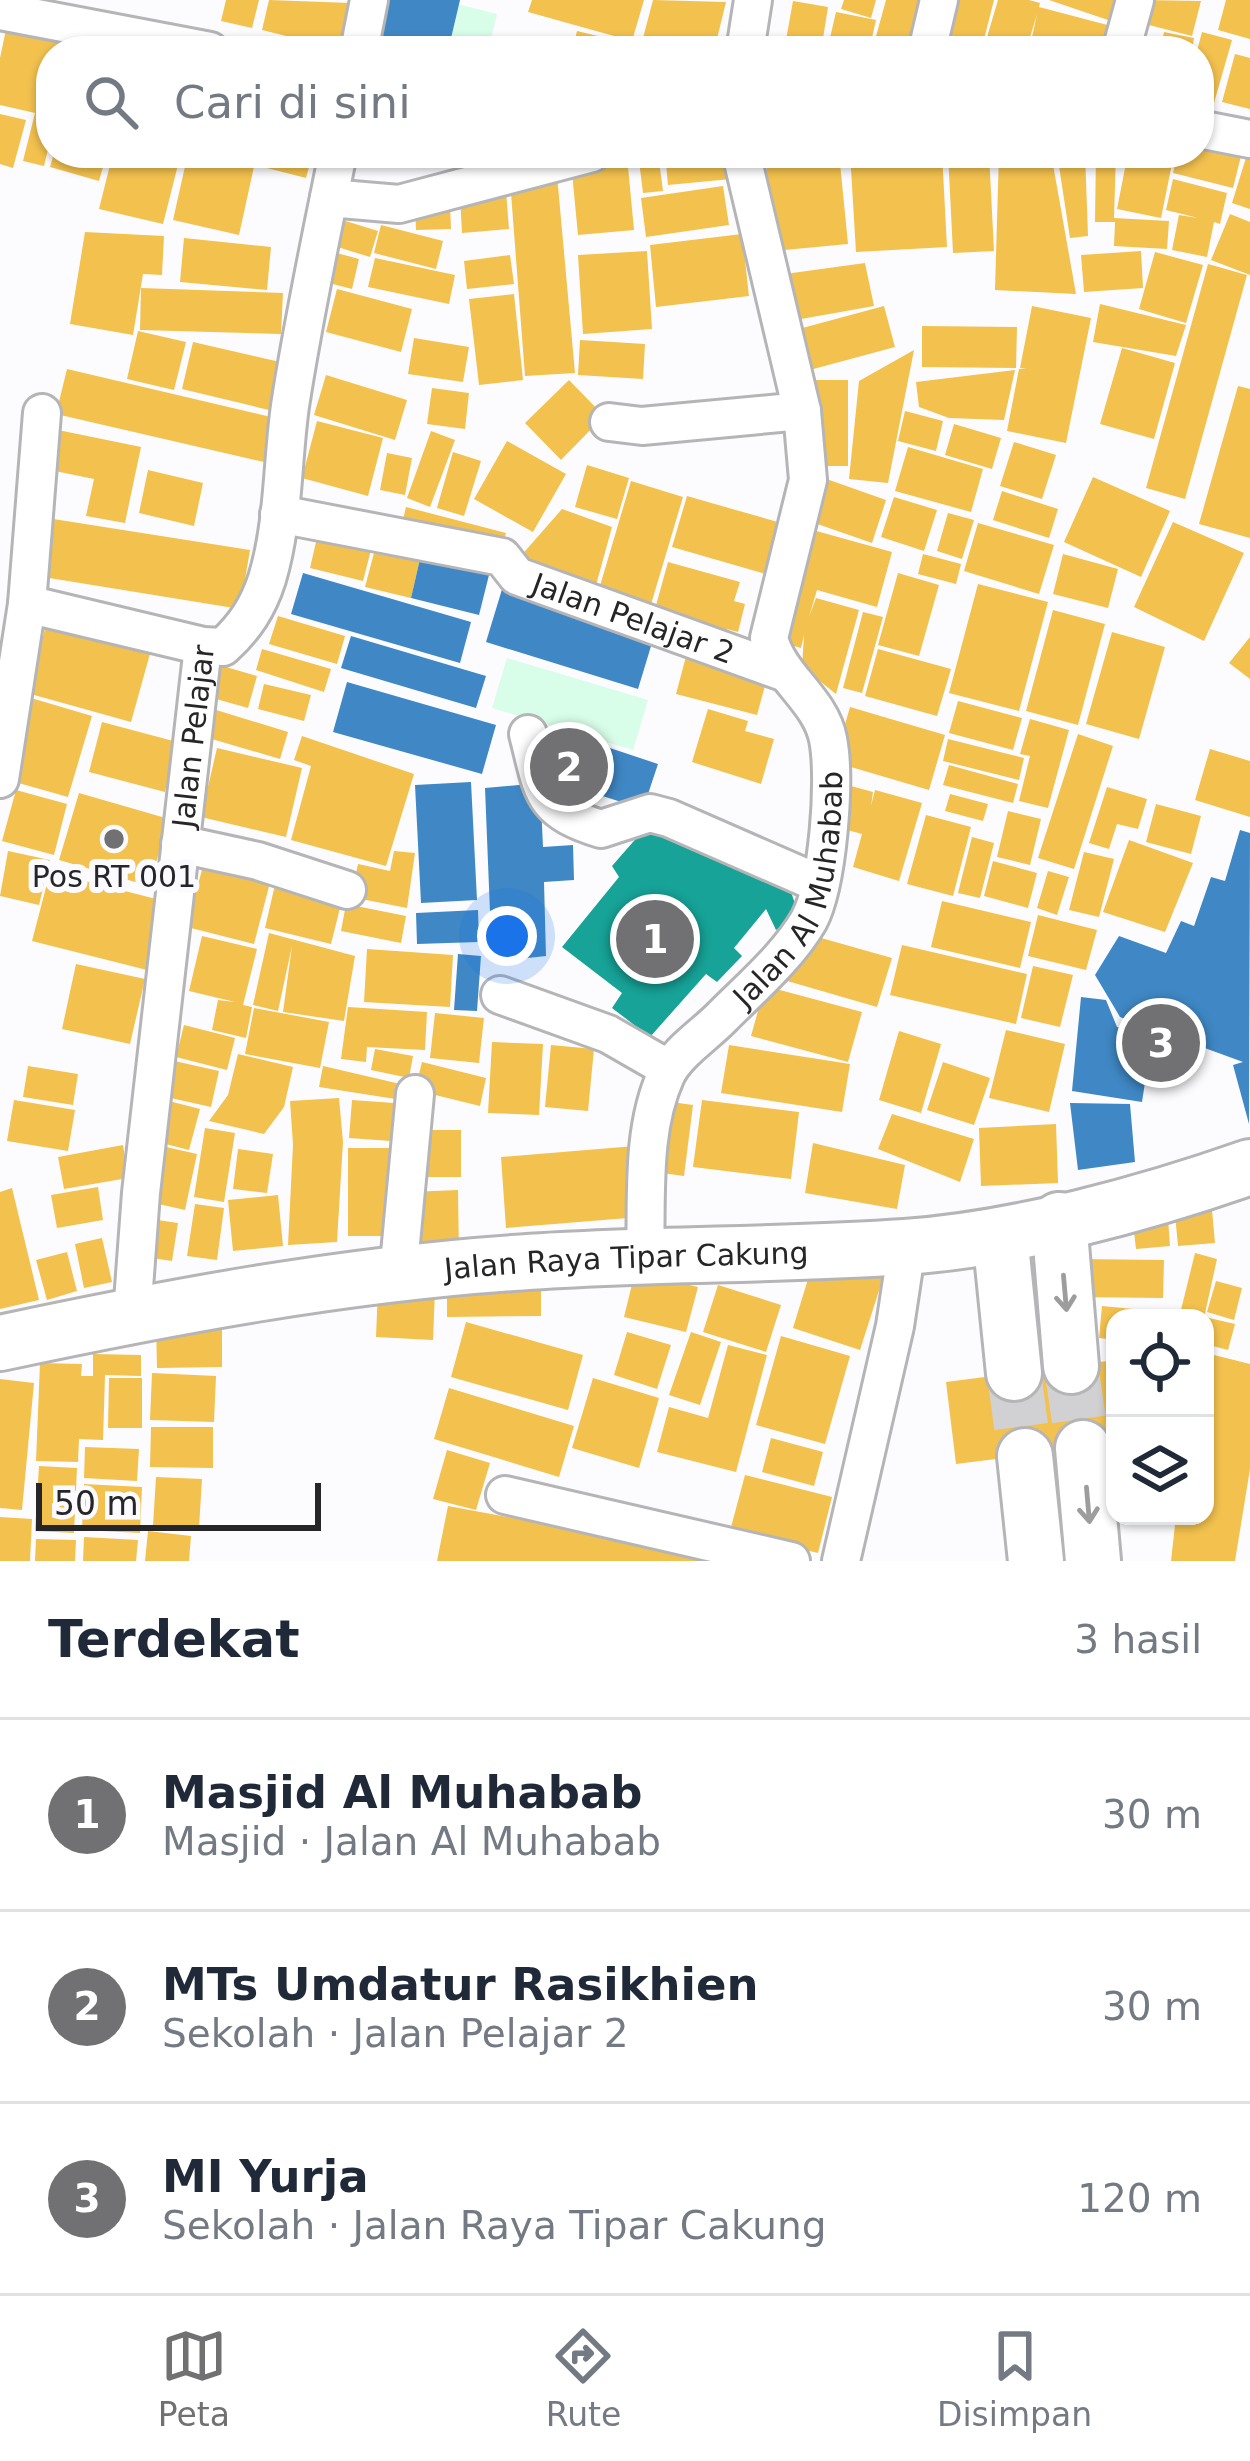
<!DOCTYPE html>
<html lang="id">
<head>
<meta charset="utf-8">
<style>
  body { margin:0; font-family:"DejaVu Sans",sans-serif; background:#f6f6f7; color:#1f2937 }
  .controls { position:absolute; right:36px; bottom:36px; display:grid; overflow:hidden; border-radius:24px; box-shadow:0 3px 9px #0004 }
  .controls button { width:108px; height:108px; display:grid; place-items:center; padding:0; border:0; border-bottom:3px solid #e0e1e3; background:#fff; color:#1f2937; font:60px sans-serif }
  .scale { position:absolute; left:36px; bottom:30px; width:285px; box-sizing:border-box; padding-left:12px; border:6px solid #262628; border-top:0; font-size:33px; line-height:42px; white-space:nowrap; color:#262628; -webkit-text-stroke:9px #fbfbff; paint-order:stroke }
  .you { position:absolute; left:507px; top:936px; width:42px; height:42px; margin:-30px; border:9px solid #fff; border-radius:50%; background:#1a73e8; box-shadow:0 0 0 18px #1a73e833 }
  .badge { display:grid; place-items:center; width:78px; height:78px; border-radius:50%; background:#717173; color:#fff; font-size:39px; font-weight:700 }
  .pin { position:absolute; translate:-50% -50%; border:6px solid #fff; box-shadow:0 3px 12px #0006 }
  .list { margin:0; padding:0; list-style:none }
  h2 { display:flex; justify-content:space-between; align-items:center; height:156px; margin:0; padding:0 48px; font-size:51px }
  h2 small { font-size:39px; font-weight:400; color:#747a83 }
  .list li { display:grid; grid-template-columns:78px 1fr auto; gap:36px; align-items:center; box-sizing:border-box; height:192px; padding:0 48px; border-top:3px solid #e0e1e3 }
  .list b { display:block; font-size:45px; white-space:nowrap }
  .list p { margin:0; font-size:39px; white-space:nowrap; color:#747a83 }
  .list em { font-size:39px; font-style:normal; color:#747a83 }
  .icon { flex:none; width:66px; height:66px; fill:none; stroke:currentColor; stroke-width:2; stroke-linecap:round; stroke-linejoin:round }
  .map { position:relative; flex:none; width:1250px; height:1561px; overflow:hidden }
  .search { position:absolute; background:#fff; box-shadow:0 3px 9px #0004; left:36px; right:36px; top:36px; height:132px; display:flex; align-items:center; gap:30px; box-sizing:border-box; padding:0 42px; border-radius:48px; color:#747a83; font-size:45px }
  .sheet { height:732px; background:#fff }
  nav { display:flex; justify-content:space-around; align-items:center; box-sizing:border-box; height:168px; border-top:3px solid #e0e1e3; background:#fff; font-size:33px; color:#747a83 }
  nav a { display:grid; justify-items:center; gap:6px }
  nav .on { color:#717173 }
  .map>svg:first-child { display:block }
</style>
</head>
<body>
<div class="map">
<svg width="1250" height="1561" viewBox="0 0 1250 1561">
  <rect width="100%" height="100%" fill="#fcfcfe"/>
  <!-- green -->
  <path fill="#d8fde9" d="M441,0L497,14L488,51H425Z
    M507,658L648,700L633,750L492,708Z"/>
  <!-- homes -->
  <path fill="#f2c14e" d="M226,0H259L252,28L221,21Z
    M269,0L351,3L339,49L262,30Z
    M532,0H644L632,41L528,12Z
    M653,0L726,2L714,51H692L643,38Z
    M844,0H876L871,18L841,9Z
    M886,0H930L916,51H872Z
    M942,0H994L981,51H928Z
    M998,0H1029L1040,3L1039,7L1115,27L1109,51H1029L1037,14L1026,51L985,44Z
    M1049,0H1114L1108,20Z
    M1143,0L1201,1L1192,36L1137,22Z
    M1226,0H1250V39L1218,30Z
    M793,1L828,7L821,51H784Z
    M836,12L876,20L869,51H827Z
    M8,20L61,32L57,51H51V79L43,115L51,117V137L44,166L23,161L35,113L0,105V58Z
    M577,31L652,49V51H572Z
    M1164,32L1194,38L1192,51H1160Z
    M1202,32L1232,40L1212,110L1199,106L1197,51Z
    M1235,54L1250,58V109L1222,102Z
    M0,114L26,120L13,168L0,164Z
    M1199,133L1244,144L1233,188L1173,173L1178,153H1199Z
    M1249,148L1250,149V209L1232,203Z
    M54,153H107L99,181L50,167Z
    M113,153H181L163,224L99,209Z
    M188,153H257L239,235L173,220Z
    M267,153H313L306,178L263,167Z
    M638,153H658L663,191L643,193Z
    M665,153H729L731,179L668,185Z
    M765,153H839L848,244L774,251Z
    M850,153H942L947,247L856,252Z
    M948,153H989L994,251L953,253Z
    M999,153H1051L1076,294L995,290Z
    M1057,153H1085L1088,236L1070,238Z
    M1096,153H1116L1114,218L1169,221L1167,249L1114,246L1115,222H1095Z
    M1128,153L1174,154L1161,218L1117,209Z
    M627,156L634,230L578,235L571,162Z
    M557,175L575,373L525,376L510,180Z
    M1173,179L1227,193L1220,224L1214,222L1207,257L1172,250L1179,215L1198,218L1166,210Z
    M723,186L729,225L646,237L641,198Z
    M506,191L509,229L462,233L460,195Z
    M450,204L451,229L416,230L415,206Z
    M1230,214L1250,222V275L1211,260Z
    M339,219L378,231L370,257L331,245Z
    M381,225L443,241L436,269L374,253Z
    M85,232L164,236L162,275L143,274L133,335L70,324Z
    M742,234L749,296L656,307L650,245Z
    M184,238L271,247L267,290L180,282Z
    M647,251L652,329L583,334L578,255Z
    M1141,251L1143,288L1084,292L1081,255Z
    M333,252L359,259L352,289L325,282Z
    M1155,252L1203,265L1186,323L1139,309Z
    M510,255L514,284L467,289L464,261Z
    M375,258L455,275L449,304L368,287Z
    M865,263L874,306L790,321L785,274Z
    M1208,264L1247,275L1185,499L1146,488Z
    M141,288L283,293L281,334L140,330Z
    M337,289L412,309L401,352L326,332Z
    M514,294L523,380L479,385L469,299Z
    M1100,304L1186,325L1176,356L1093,342Z
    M884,306L895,347L806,371L795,330Z
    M1032,306L1091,318L1066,443L1007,431L1019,369L1027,368H1020Z
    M922,326L1017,327L1016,368L922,367Z
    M138,331L186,342L174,390L127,379Z
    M414,338L469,347L463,382L408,374Z
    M580,340L645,344L643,379L578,375Z
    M193,342L280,362L269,410L182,389Z
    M1122,348L1175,363L1154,439L1100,424Z
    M914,350L888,483L849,479L859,381Z
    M67,369L275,418L264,462L56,414Z
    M1015,370L1004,420L949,418L919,407L916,382Z
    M326,375L407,400L395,440L314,415Z
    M569,380L604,416L561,460L525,423Z
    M813,380H848V466H813Z
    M1238,386L1250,389V538L1199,524Z
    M432,388L469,393L465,429L427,424Z
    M905,411L943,421L936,451L898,441Z
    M317,421L383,438L368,496L302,478Z
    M954,424L1001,438L992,469L945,455Z
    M58,430L141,447L125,523L86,516L94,479L50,470Z
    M431,431L455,440L430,507L407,498Z
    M507,441L566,474L533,532L474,499Z
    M1014,442L1056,455L1042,499L1000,486Z
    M908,447L983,469L971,512L895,491Z
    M453,452L481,461L464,516L437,508Z
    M387,453L412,458L405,495L380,490Z
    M587,465L629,478L617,519L575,507Z
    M148,470L203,483L194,526L139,513Z
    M818,476L886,500L872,543L803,519Z
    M1093,477L1170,511L1141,577L1064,542Z
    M631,481L683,497L649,611L597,596Z
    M1002,491L1058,509L1049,538L993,520Z
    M687,496L781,523L766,574L672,547Z
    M894,497L937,510L924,551L881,537Z
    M406,507L506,533L500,555L401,528Z
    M562,509L612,527L593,596L512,566Z
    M948,513L974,520L962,559L937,551Z
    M47,518L250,550L240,609L37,576Z
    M1173,522L1244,553L1204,641L1134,607Z
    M978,523L1054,545L1039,594L964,571Z
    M802,527L892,552L877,607L817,590L809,617L816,598L859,610L836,694L802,667L804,635L801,648L772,640Z
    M319,529L373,542L363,581L310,568Z
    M379,534L423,546L411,598L365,587Z
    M923,554L961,564L956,584L918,574Z
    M1063,554L1118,569L1108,608L1053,594Z
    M668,562L740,582L734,601L745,604L738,632L727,629L722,647L652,620Z
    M898,573L939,585L919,656L878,645Z
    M978,584L1048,602L1019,711L949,693Z
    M1053,610L1105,624L1078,725L1026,711Z
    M863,612L883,617L862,693L843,688Z
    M49,615L153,643L131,722L27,693Z
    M278,616L345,636L337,664L269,644Z
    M1112,632L1165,647L1139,739L1086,724Z
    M1250,637V679L1229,663Z
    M262,649L331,669L324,692L256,670Z
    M688,649L769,671L757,715L676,694Z
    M878,649L951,669L937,716L865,696Z
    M219,665L257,676L248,708L209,697Z
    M264,684L311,695L304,721L258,709Z
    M31,698L92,716L68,797L8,780Z
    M958,701L1022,718L1013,750L949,733Z
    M850,707L945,735L929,790L834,762Z
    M213,709L288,732L280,759L205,737Z
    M708,709L748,721L745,731L774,739L761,784L692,762Z
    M1030,719L1069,730L1048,808L1019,801L1030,756L1020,754Z
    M102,722L177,742L165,792L89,772Z
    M1078,734L1113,746L1074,869L1038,858Z
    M302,736L414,774L386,866L291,840L311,766L294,760Z
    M948,739L1024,758L1019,780L943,761Z
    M217,748L302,768L286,837L201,817Z
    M1210,749L1250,761V817L1195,800Z
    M949,765L1018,784L1013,803L943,785Z
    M840,783L873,792L871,806L875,790L922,803L899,881L853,867L862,834L829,825Z
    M1107,787L1147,799L1138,829L1117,824L1109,849L1089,843Z
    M16,790L67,804L54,855L2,841Z
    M79,793L169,819L149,886L59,860Z
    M950,794L988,804L983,821L945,811Z
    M1156,804L1201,816L1191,854L1146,842Z
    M1008,811L1041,819L1030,865L997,857Z
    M926,815L971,827L953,896L907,884Z
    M972,837L994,843L980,898L958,893Z
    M1129,840L1193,863L1165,932L1103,912Z
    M8,851L50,860L39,905L0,896Z
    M394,851L415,853L407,908L351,897L358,864L390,871Z
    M1084,852L1114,859L1099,917L1069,910Z
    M205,858L272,875L254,944L187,927Z
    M993,861L1037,873L1028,908L984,896Z
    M1048,871L1069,877L1057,915L1037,908Z
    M50,872L168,902L151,971L32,941Z
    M277,876L344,892L331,944L265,928Z
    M942,901L1031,922L1020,968L931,947Z
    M346,904L406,916L401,943L341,931Z
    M1038,915L1097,930L1086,970L1028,956Z
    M269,933L355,956L344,1021L283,1012L292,946L278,1011L253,1005Z
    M807,934L892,958L877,1007L770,976Z
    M202,936L257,949L243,1005L252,1007L246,1038L212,1030L218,1000L235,1002L189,991Z
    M902,945L1027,974L1016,1024L890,995Z
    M367,949L453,955L450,1007L364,1002Z
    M76,964L145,979L130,1044L62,1029Z
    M1033,966L1073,975L1060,1027L1021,1018Z
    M765,986L862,1012L848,1062L751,1036Z
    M348,1007L427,1012L425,1050L367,1047L366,1062L341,1059Z
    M254,1008L329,1022L320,1068L245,1054Z
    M435,1013L484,1018L479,1063L430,1058Z
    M184,1025L235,1038L227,1070L176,1057Z
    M1006,1030L1065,1044L1049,1112L989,1098Z
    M899,1031L941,1044L921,1113L879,1100Z
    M492,1042L543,1044L539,1115L488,1113Z
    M551,1045L594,1049L588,1111L545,1107Z
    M729,1045L850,1064L842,1112L721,1093Z
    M375,1049L413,1056L409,1078L371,1070Z
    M238,1054L293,1067L284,1107L264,1134L209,1121L228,1095Z
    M170,1060L219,1071L211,1107L162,1096Z
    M422,1062L486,1078L480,1106L415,1090Z
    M943,1062L990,1078L974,1125L927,1110Z
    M28,1066L78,1074L73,1105L23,1097Z
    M323,1066L409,1086L408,1101L319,1087Z
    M339,1098L343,1142L337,1242L288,1245L293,1145L290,1101Z
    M14,1100L75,1110L68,1151L7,1141Z
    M165,1100L200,1109L189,1150L154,1141Z
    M352,1100L408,1104L405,1142L349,1138Z
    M702,1100L799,1112L791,1179L693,1167Z
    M671,1102L693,1105L684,1176L662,1173Z
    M892,1114L974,1139L960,1182L878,1149Z
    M1056,1124L1058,1183L981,1186L979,1128Z
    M205,1128L235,1133L224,1202L194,1197Z
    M418,1130H461V1177H417Z
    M813,1143L905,1165L897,1209L805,1193Z
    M153,1144L197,1154L185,1210L141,1200Z
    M123,1145L128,1178L64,1189L58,1157Z
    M635,1146L640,1217L506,1228L501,1157Z
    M348,1148H391L390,1236H348Z
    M238,1149L273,1154L267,1193L233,1189Z
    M98,1187L103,1220L57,1228L51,1195Z
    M12,1188L39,1300L0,1309V1192Z
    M458,1190L459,1257L410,1258V1192Z
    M278,1195L283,1246L233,1251L228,1200Z
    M195,1204L224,1208L217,1260L187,1256Z
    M1212,1210L1215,1243L1178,1246L1175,1214Z
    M144,1218L178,1223L172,1261L139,1256Z
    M1168,1219L1170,1246L1136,1249L1133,1223Z
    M102,1238L112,1282L84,1288L75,1244Z
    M67,1252L77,1291L47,1300L36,1260Z
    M816,1253L884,1275L860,1350L793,1328Z
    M1195,1253L1217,1259L1204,1318H1179Z
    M1076,1259L1164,1260L1163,1298L1076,1297Z
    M635,1272L698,1287L686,1332L624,1317Z
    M541,1277V1316L447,1317V1278Z
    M1216,1281L1242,1288L1234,1320L1207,1312Z
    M718,1285L781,1305L766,1352L703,1332Z
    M378,1288L435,1291L433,1340L376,1337Z
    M1102,1306L1165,1312V1318H1115V1340L1099,1338Z
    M1205,1317L1235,1324L1228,1350L1205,1344Z
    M222,1322V1367L157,1368L156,1323Z
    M466,1322L583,1355L568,1410L451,1377Z
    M627,1332L671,1345L657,1389L614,1375Z
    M691,1332L721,1342L700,1405L669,1395Z
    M781,1336L850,1356L825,1444L756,1425Z
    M728,1345L767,1355L736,1472L657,1452L669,1407L708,1418Z
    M93,1354L141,1355V1376L105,1375L103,1440L79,1439L78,1462L36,1461L40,1363L82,1364L81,1376H93Z
    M1210,1354L1250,1364V1469L1235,1561H1171L1176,1516H1205V1375Z
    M1115,1360V1444L956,1464L946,1382Z
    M152,1373L216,1376L214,1422L150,1420Z
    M109,1378H142V1428H108Z
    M593,1378L659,1398L639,1468L572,1448Z
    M0,1379L34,1383L22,1510L0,1508Z
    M449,1388L574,1426L559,1477L434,1439Z
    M151,1427H213V1468L150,1467Z
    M771,1438L823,1452L814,1486L762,1472Z
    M85,1447L139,1449L137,1481L84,1478Z
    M447,1450L490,1463L476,1510L433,1499Z
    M39,1466L77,1468L74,1533L35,1531Z
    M745,1475L832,1497L818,1553L730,1531Z
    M156,1477L202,1479L199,1528L153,1526Z
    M84,1484L142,1487L140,1533L82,1530Z
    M448,1506L588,1532L729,1561H437Z
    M0,1517L32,1519L30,1561H0Z
    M148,1531L191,1536L189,1561H145Z
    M84,1537L138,1540L136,1561H83Z
    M36,1539L76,1540L75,1561H35Z"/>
  <!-- schools -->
  <path fill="#3f88c5" d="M389,0H460L448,51H377Z
    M423,546L492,563L479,615L411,598Z
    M303,573L471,622L460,663L291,614Z
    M503,586L655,633L638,689L486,642Z
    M351,636L486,676L476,708L341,668Z
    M347,682L496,725L482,774L333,732Z
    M577,737L658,764L643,809L562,783Z
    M471,782L477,900L421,903L415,785Z
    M540,783L543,847L573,845L574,880L544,882L546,956L492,962L485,788Z
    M1240,830L1250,833L1249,1124L1233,1065L1243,1062L1120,1017L1095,975L1119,936L1166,953L1181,921L1194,926L1211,877L1225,881Z
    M478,910L479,942L417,944L416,913Z
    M458,954L481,956L477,1011L454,1010Z
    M1081,997L1106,1000L1117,1027L1152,1037L1142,1102L1072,1091Z
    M1070,1103L1130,1104L1135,1162L1078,1170Z"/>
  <!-- public -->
  <path fill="#17a398" d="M647,826L791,892L799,915L776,930L766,909L734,948L742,956L717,982L706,974L650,1037L612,1008L622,993L562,947L619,877L612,866Z"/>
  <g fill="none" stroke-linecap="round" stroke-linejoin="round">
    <!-- secondary-tunnel -->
    <path stroke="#d1d1d3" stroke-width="54" stroke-dasharray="54 27" stroke-linecap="butt" d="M1071,1366L1083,1448
      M1014,1373L1025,1456"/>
    <!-- street casing -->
    <g stroke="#b5b5b7" stroke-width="42">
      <g id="street">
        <path d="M0,11L210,51"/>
        <path d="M359,51L369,0"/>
        <path d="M745,51L753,0"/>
        <path d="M927,51L939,0"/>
        <path d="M1121,51L1135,0"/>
        <path d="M1199,129L1250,139"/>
        <path d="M329,198L399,204L592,153"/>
        <path d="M609,422L642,426L802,411"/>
        <path id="s1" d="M279,514L502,557L517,576L786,673"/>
        <path d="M27,604L42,413"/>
        <path d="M528,734C543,791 539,810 601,829L650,813L669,818L820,884"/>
        <path d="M0,779L27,604L203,646L223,647C245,627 258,607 267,579C284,523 282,463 290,406C303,321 321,237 338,153"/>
        <path d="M180,844L258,861L347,890"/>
        <path d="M500,995L608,1034L669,1069"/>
        <path id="s2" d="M645,1256C647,1197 641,1130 666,1075C677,1052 706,1034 723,1016C752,987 789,955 809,920C828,884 836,779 828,739C820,699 779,678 769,638L808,480L802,411L741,153"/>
        <path d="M398,1275L415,1094"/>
        <path id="s3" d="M132,1315L141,1193L203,646"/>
        <path d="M505,1495L791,1561"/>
        <path d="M841,1561L895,1326L907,1247"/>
      </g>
    </g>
    <!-- secondary casing -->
    <g stroke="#b5b5b7" stroke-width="60">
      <g id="secondary">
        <path d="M1059,1220L1071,1366"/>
        <path d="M1000,1235L1014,1373"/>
        <path id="s4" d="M0,1343C169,1307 340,1275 513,1263C643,1253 774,1256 905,1247C1016,1239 1145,1204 1250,1167"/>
        <path d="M1083,1448L1093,1561"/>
        <path d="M1025,1456L1036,1561"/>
      </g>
    </g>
    <!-- street -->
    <use href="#street" stroke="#fff" stroke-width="36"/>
    <!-- secondary -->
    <use href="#secondary" stroke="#fff" stroke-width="54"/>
  </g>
  <!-- one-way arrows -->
  <defs><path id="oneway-shaft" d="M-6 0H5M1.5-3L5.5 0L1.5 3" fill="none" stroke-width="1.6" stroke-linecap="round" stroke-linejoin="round" transform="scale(3)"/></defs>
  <g stroke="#9d9d9e">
    <use href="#oneway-shaft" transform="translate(1065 1293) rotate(85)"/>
    <use href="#oneway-shaft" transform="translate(1088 1505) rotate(85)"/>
  </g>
  <!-- markers -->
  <circle fill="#717173" stroke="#fbfbff" stroke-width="4.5" cx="114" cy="839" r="12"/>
  <g text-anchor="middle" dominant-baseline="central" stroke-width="12" stroke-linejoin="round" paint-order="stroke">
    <!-- street labels -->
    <g font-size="30" fill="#262628" stroke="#fbfbff">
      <text stroke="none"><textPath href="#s1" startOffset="375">Jalan Pelajar 2</textPath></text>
      <text stroke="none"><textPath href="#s3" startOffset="582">Jalan Pelajar</textPath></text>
      <text stroke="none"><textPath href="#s2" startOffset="417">Jalan Al Muhabab</textPath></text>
      <text stroke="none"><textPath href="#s4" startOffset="633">Jalan Raya Tipar Cakung</textPath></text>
    </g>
    <!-- poi labels -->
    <g font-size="30" fill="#262628" stroke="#fbfbff">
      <text x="114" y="876">Pos RT 001</text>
    </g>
  </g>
</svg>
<div class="controls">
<button><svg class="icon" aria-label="locate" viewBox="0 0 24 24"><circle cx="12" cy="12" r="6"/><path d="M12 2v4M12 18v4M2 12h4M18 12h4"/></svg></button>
<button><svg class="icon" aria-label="layers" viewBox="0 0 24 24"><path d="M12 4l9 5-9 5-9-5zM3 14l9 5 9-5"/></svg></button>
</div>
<div class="scale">50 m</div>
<div class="you"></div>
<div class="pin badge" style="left:655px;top:939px">1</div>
<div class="pin badge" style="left:569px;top:767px">2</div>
<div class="pin badge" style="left:1161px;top:1043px">3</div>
<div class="search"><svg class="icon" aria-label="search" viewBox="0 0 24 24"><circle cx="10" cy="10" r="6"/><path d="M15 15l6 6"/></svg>Cari di sini</div>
</div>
<section class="sheet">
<h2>Terdekat<small>3 hasil</small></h2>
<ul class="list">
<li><span class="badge">1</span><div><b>Masjid Al Muhabab</b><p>Masjid · Jalan Al Muhabab</p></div><em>30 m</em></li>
<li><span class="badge">2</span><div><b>MTs Umdatur Rasikhien</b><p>Sekolah · Jalan Pelajar 2</p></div><em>30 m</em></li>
<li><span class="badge">3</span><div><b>MI Yurja</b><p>Sekolah · Jalan Raya Tipar Cakung</p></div><em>120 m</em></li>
</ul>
</section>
<nav>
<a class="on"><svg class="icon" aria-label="map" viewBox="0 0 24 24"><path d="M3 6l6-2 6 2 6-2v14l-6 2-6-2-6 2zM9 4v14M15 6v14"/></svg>Peta</a>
<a><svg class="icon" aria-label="directions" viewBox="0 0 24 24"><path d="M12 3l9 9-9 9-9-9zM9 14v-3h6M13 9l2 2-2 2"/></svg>Rute</a>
<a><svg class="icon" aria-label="saved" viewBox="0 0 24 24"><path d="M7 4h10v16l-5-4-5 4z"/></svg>Disimpan</a>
</nav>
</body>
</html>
